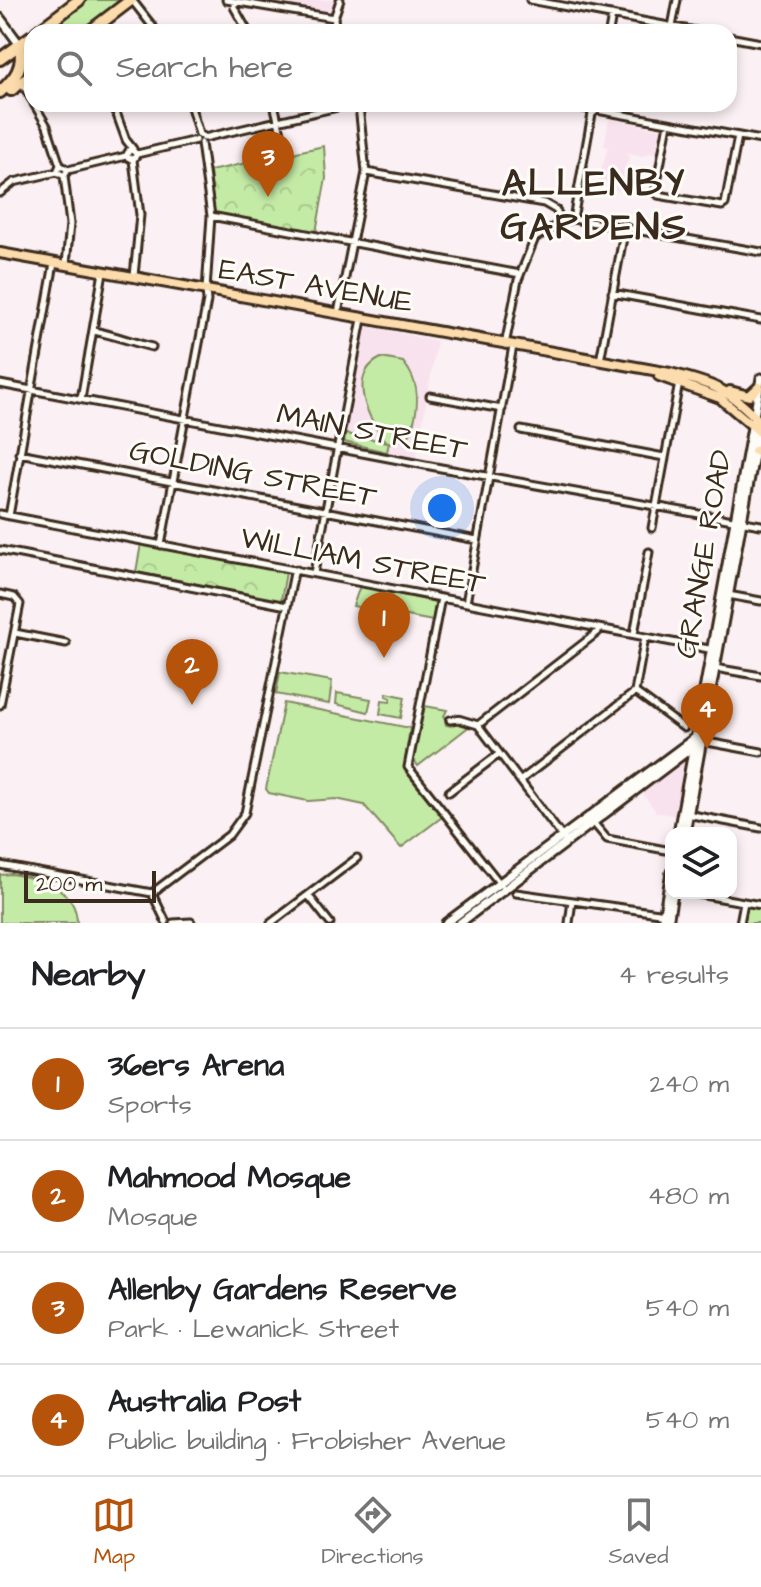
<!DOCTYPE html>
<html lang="en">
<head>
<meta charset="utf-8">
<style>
  body { margin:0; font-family:"Architects Daughter",sans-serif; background:#f6f6f6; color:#202124 }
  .controls { position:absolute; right:24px; bottom:24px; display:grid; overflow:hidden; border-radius:16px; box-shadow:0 4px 12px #0003 }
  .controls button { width:72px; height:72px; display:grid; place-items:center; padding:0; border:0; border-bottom:2px solid #e0e0e0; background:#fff; color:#202124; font:40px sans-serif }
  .scale { position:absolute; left:24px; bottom:20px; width:132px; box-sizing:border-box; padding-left:8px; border:4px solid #3b2a1e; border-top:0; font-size:22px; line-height:28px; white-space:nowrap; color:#3b2a1e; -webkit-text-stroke:6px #fdfcf7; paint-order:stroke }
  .you { position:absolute; left:442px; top:508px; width:28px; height:28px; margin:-20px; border:6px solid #fff; border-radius:50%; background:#1a73e8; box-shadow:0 0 0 12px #1a73e833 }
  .badge { display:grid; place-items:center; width:52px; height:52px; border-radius:50%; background:#b45309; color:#fff; font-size:26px; font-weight:700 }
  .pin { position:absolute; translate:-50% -66px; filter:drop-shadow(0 2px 4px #0008) }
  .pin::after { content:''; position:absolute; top:42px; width:28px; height:24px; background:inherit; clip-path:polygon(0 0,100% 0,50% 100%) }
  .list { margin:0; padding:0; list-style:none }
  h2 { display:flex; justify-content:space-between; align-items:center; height:104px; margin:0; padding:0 32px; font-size:34px }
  h2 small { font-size:26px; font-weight:400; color:#757577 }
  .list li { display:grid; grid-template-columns:52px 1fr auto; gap:24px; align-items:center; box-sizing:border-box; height:112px; padding:0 32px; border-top:2px solid #e0e0e0 }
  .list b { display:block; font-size:30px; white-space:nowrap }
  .list p { margin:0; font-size:26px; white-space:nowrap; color:#757577 }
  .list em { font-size:26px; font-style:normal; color:#757577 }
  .icon { flex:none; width:44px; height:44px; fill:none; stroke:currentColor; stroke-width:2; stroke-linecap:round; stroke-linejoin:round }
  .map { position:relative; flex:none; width:761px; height:923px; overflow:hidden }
  .search { position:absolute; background:#fff; box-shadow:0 4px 12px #0003; left:24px; right:24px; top:24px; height:88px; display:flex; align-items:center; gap:20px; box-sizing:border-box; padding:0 28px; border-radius:24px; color:#757577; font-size:30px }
  .sheet { height:552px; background:#fff }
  nav { display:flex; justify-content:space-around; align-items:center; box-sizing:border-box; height:112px; border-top:2px solid #e0e0e0; background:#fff; font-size:22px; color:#757577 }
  nav a { display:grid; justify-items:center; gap:4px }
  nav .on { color:#b45309 }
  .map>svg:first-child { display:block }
</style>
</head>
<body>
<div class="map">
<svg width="761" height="923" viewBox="0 0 761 923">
  <defs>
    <pattern id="park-crowns" width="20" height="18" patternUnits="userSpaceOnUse" patternTransform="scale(2)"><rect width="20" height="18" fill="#c4eba6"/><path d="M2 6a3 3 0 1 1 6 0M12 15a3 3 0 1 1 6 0" fill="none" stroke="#a9ca8e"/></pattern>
  </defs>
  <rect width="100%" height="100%" fill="#fbf0f3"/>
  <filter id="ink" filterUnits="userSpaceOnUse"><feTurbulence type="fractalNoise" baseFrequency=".0125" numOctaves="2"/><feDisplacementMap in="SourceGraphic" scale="16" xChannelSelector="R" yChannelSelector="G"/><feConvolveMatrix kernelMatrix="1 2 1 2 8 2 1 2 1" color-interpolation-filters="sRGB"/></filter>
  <g filter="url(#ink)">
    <!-- built -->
    <path fill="#f8e2ee" d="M256,0H335L333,11L329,14Z
      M609,119L661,129L656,155L650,153L643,156L629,153L627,155L629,158L623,172L626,177L623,191L597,185L608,147L604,146Z
      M366,326L437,341L416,459L344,442Z
      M683,759L687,761L677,816L656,812L641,791Z"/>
    <!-- grass -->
    <path fill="#c4eba6" stroke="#808a62" stroke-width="2" d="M85,0H122L78,32H44Z
      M381,358L403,362C422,384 419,412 409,436L394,443L389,442L387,452L344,442L346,434L387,442C368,421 346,375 381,358Z
      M360,586L435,602L433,621L353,606Z
      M280,672L332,681L329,704L276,694Z
      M337,693L371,699L368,712L336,704Z
      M387,693L405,697L401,718L380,714L382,700L390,701L391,698L386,696Z
      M284,703L410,728L405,761L407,773L442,817L401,848L364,805L336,799L308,801L269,793L266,789Z
      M425,706L447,710L444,716L446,725L451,726L458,722L471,725L418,766L413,758Z
      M11,874C40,878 77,888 77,923H0V875Z"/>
    <!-- park -->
    <path fill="url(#park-crowns)" stroke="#808a62" stroke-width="2" d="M324,146L326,178L316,232L214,215L210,171Z
      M141,544L286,572L281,601L136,572Z
      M746,906L761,909V923H743Z"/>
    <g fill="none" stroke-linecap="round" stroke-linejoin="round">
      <!-- street casing -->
      <g stroke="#3b2a1e" stroke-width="11">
        <path id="street" d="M132,0L157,32
          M226,0L334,18
          M530,0L701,32
          M234,1V7L248,32
          M672,27L677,0
          M336,32L334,18L340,0
          M609,32L612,15
          M729,37L761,43
          M22,83L32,100
          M34,104L47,126L60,165
          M113,104L126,140L133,149
          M190,104L199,134L204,137
          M274,104L285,150
          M563,104L589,109L593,105L597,110L592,114L589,109
          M597,110L761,140
          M668,123L655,193L658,195L722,206L725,204L738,136
          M204,138L351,104
          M137,154L196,140
          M133,160L126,156L130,149L137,154L133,160L140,215L134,276
          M68,170L60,165L57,172L64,176L68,170L126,156
          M366,172L544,203L556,210L562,222L573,219L761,252
          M64,176L70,224L66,264
          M0,193L14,182L57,172
          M211,216L520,274
          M573,219L592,114
          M612,293L761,320
          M338,313L366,172L359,106
          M94,331C114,335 132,342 152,347
          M505,345L518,280L535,238L562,222
          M600,361L625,227
          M0,384L441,468L761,525
          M430,396L502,409
          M81,399L103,272
          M521,430L664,457
          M19,453L477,540
          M0,514L714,650
          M9,516L54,263
          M652,528L679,383
          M161,545L207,301L206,290L211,216L201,143
          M0,550L287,606
          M314,573L362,319
          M0,594L14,597L20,604L0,705
          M728,595L761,601
          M441,598L408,767L501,885
          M466,603L513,346
          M15,633L66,643
          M634,634L649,552
          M645,637L635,692L684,728
          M715,668L761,676
          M450,720L458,719L478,725L564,839
          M478,725L598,632V628
          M702,741L761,752
          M521,780L635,692
          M449,792L499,754
          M687,814L761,828
          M591,820L607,839L671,851
          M0,865L152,893
          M152,893L229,835L245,813L294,573L297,570
          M152,893L166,922
          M516,893L666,914
          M692,893L761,905
          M308,895L330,923
          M173,923L191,922
          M271,923L357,858
          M569,923L572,901
          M740,923L744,902"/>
      </g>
      <!-- secondary casing -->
      <g stroke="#3b2a1e" stroke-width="13">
        <path id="secondary" d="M0,18L20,45
          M678,833L761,378
          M685,833L759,428
          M446,923L696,737
          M460,923L694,746
          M662,923L671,872
          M668,923L673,893"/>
      </g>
      <!-- primary casing -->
      <g stroke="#3b2a1e" stroke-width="14">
        <path id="primary" d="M0,253L670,373C714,384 729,389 761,423
          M659,376L720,398L761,433
          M730,391L749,396L759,387
          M755,451L761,449"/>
      </g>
      <!-- highway casing -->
      <g stroke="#3b2a1e" stroke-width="16">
        <path id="highway" d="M37,32L79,0
          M89,32L131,0
          M0,59L32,36
          M11,90L32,75
          M0,92C16,78 24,67 20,45"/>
      </g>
      <!-- street -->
      <use href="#street" stroke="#fdfcf7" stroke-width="5"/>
      <!-- secondary -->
      <use href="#secondary" stroke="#fdfcf7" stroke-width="7"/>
      <!-- primary -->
      <use href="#primary" stroke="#fcdcac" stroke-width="8"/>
      <!-- highway -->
      <use href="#highway" stroke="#fcdcac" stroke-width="10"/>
    </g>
  </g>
  <g text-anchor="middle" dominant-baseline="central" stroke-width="6" stroke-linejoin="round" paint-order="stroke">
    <!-- street labels -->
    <g font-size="30" fill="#3b2a1e" stroke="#fdfcf7">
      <text transform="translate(316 286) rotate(10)">EAST AVENUE</text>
      <text transform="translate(372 432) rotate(11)">MAIN STREET</text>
      <text transform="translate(253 474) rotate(11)">GOLDING STREET</text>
      <text transform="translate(704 554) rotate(-80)">GRANGE ROAD</text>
      <text transform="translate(363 561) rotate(11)">WILLIAM STREET</text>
    </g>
    <!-- district labels -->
    <g font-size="38" font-weight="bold" letter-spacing="2" fill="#3b2a1e" stroke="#fdfcf7">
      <text x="594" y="184">ALLENBY<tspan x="594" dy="44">GARDENS</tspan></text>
    </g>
  </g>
</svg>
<div class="controls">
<button><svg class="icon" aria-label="layers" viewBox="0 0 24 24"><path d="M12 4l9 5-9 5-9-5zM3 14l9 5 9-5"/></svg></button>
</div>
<div class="scale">200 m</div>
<div class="you"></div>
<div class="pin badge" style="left:384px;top:658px">1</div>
<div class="pin badge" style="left:192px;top:705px">2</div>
<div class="pin badge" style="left:268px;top:197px">3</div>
<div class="pin badge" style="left:707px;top:749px">4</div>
<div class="search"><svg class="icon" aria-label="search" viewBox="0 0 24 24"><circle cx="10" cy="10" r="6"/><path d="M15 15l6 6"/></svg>Search here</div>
</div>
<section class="sheet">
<h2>Nearby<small>4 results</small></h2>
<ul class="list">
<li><span class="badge">1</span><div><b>36ers Arena</b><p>Sports</p></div><em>240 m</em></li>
<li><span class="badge">2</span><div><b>Mahmood Mosque</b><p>Mosque</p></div><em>480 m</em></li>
<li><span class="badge">3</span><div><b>Allenby Gardens Reserve</b><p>Park · Lewanick Street</p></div><em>540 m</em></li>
<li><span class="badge">4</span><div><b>Australia Post</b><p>Public building · Frobisher Avenue</p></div><em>540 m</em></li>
</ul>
</section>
<nav>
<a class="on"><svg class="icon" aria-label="map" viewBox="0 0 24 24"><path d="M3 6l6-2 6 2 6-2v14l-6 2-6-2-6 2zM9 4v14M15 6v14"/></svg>Map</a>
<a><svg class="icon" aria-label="directions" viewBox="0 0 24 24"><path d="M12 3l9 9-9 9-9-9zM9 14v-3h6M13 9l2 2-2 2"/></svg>Directions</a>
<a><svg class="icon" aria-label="saved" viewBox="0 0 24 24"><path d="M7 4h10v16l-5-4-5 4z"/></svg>Saved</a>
</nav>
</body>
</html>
